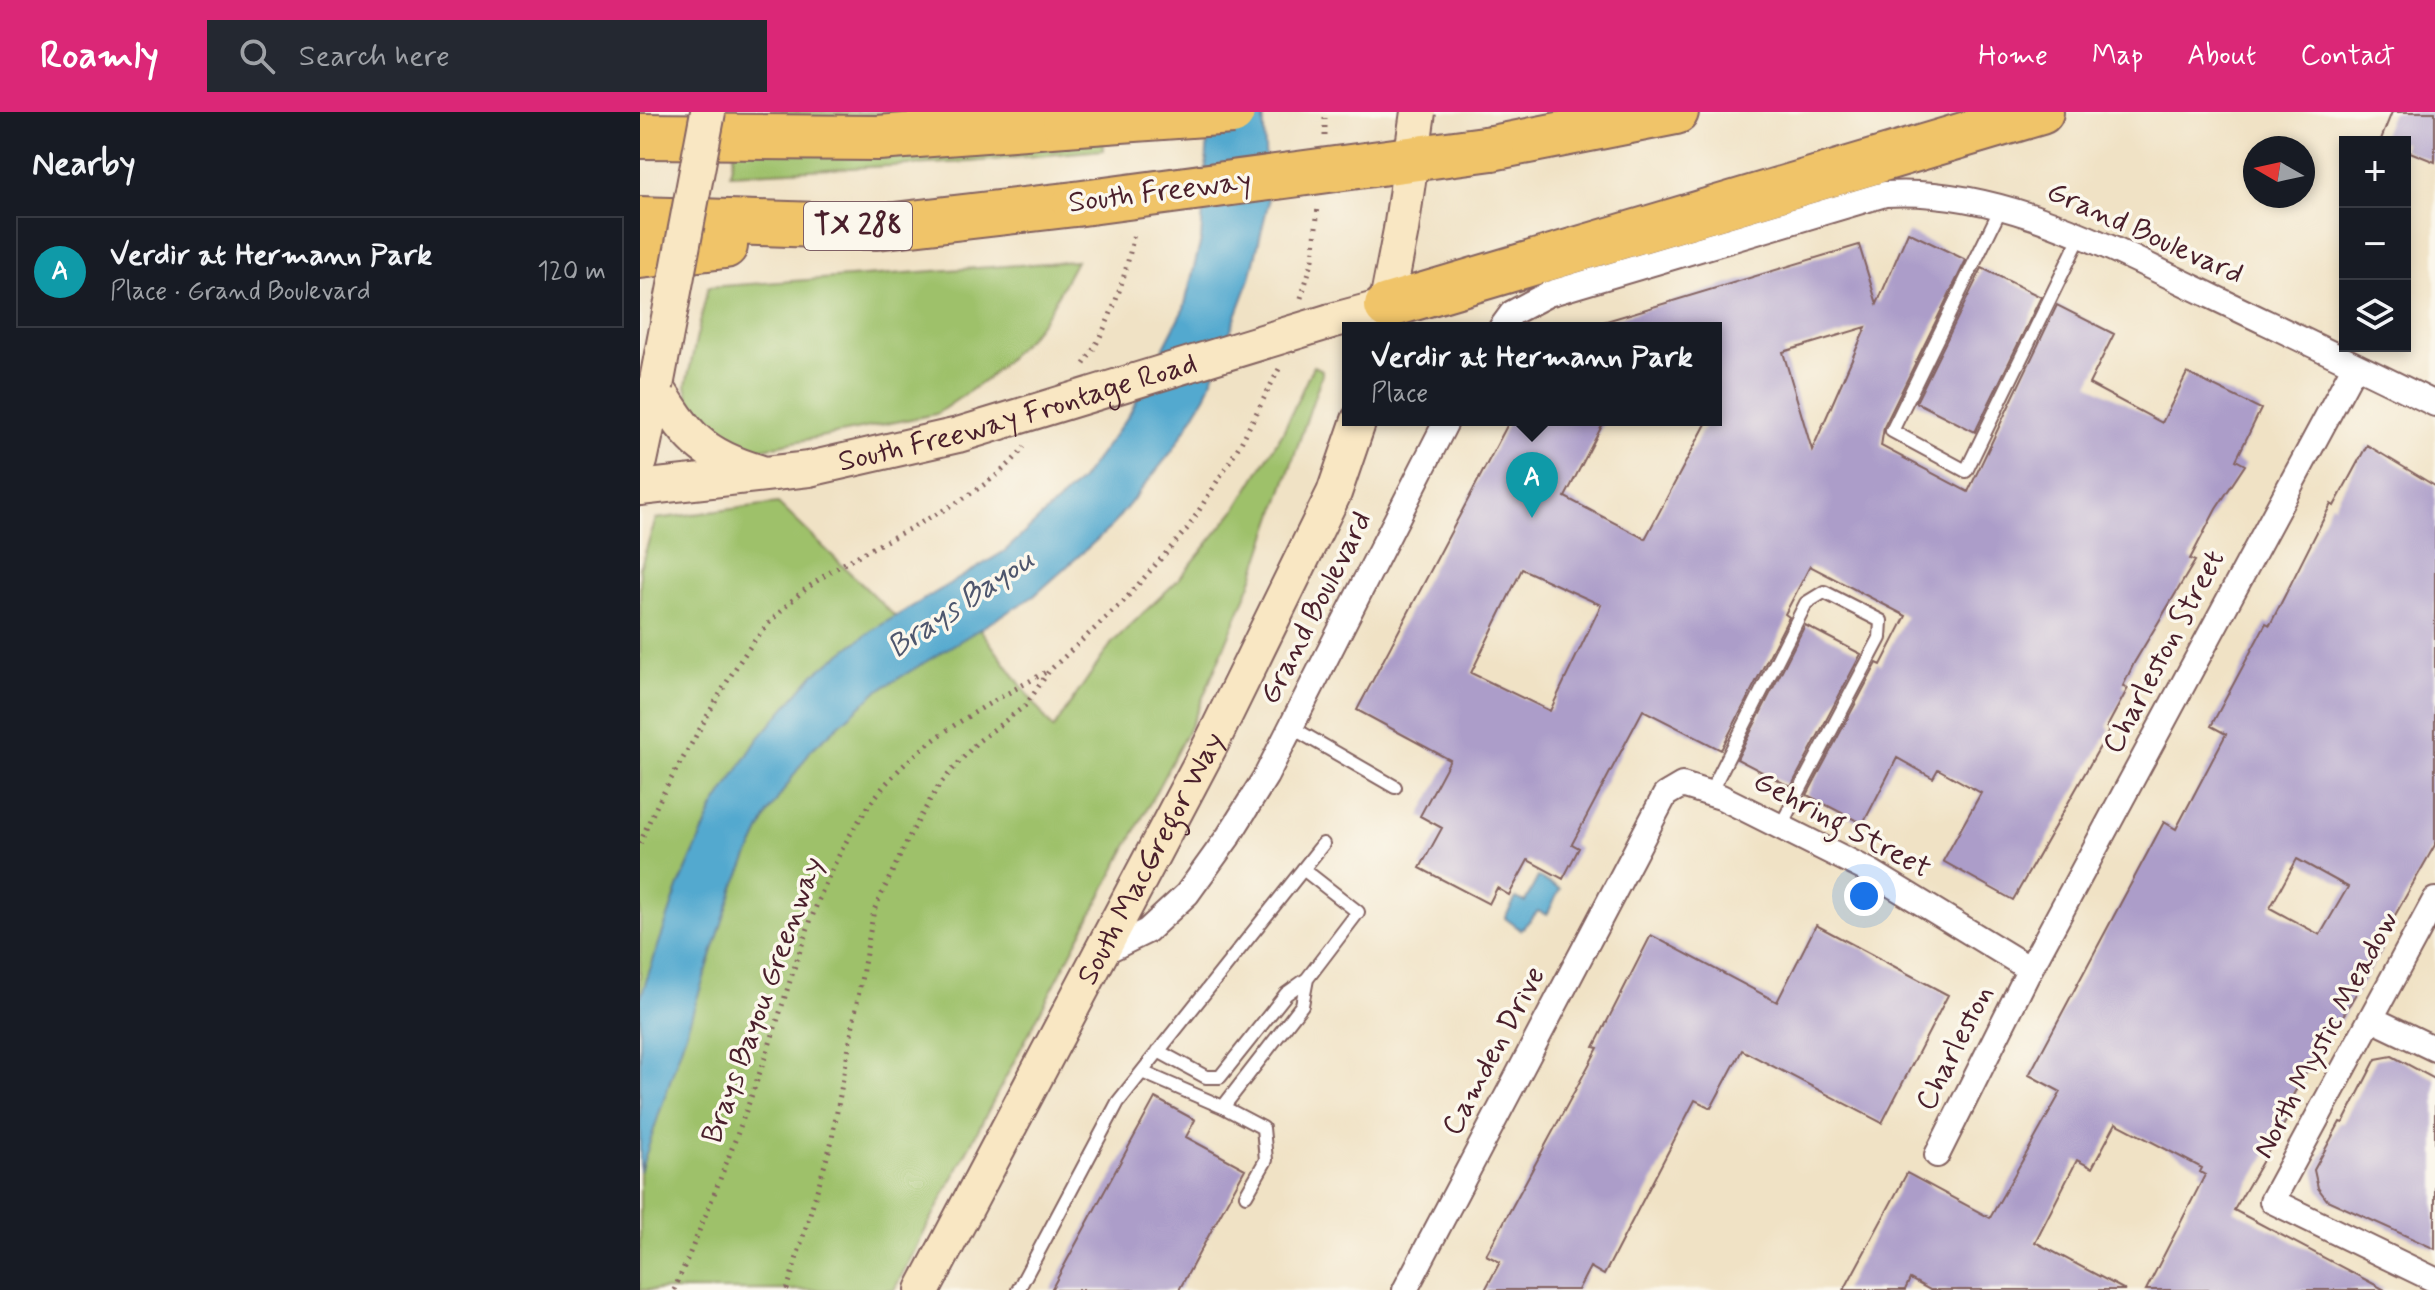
<!DOCTYPE html>
<html lang="en">
<head>
<meta charset="utf-8">
<style>
  body { margin:0; font-family:Mynerve,sans-serif; background:#242831; color:#f1f3f6 }
  .controls { position:absolute; right:24px; top:24px; display:grid; overflow:hidden; border-radius:0px; box-shadow:0 4px 12px #0003 }
  .controls button { width:72px; height:72px; display:grid; place-items:center; padding:0; border:0; border-bottom:2px solid #363941; background:#171b24; color:#f1f3f6; font:40px sans-serif }
  .compass { position:absolute; left:1603px; top:24px; width:72px; height:72px; border-radius:50%; background:#171b24; box-shadow:0 4px 12px #0003; rotate:279deg }
  .you { position:absolute; left:1224px; top:784px; width:28px; height:28px; margin:-20px; border:6px solid #fff; border-radius:50%; background:#1a73e8; box-shadow:0 0 0 12px #1a73e833 }
  .badge { display:grid; place-items:center; width:52px; height:52px; border-radius:50%; background:#db2777; color:#fff; font-size:26px; font-weight:700 }
  .pin { position:absolute; translate:-50% -66px; filter:drop-shadow(0 2px 4px #0008) }
  .pin::after { content:''; position:absolute; top:42px; width:28px; height:24px; background:inherit; clip-path:polygon(0 0,100% 0,50% 100%) }
  .popup { position:absolute; left:702px; top:210px; width:380px; height:104px; box-sizing:border-box; display:grid; place-content:center; border-radius:0px; background:#171b24; filter:drop-shadow(0 2px 6px #0005); font-size:26px; white-space:nowrap; color:#9ea1a6 }
  .popup b { font-size:30px; color:#f1f3f6 }
  .popup::after { content:''; position:absolute; left:50%; top:100%; margin-left:-16px; border:16px solid transparent; border-top-color:#171b24 }
  .list { margin:0; padding:0; list-style:none }
  h2 { display:flex; justify-content:space-between; align-items:center; height:104px; margin:0; padding:0 32px; font-size:34px }
  h2 small { font-size:26px; font-weight:400; color:#9ea1a6 }
  .list li { display:grid; grid-template-columns:52px 1fr auto; gap:24px; align-items:center; box-sizing:border-box; height:112px; margin:0 16px 16px; padding:0 16px; border:2px solid #363941; border-radius:0px }
  .list b { display:block; font-size:30px; white-space:nowrap }
  .list p { margin:0; font-size:26px; white-space:nowrap; color:#9ea1a6 }
  .list em { font-size:26px; font-style:normal; color:#9ea1a6 }
  .icon { flex:none; width:44px; height:44px; fill:none; stroke:currentColor; stroke-width:2; stroke-linecap:round; stroke-linejoin:round }
  .map { position:relative; flex:none; width:1795px; height:1178px; overflow:hidden }
  header { display:flex; align-items:center; gap:48px; box-sizing:border-box; height:112px; padding:0 40px; background:#db2777; color:#fff }
  header strong { font-size:38px }
  nav { display:flex; gap:44px; margin-inline-start:auto; font-size:28px }
  .search { width:560px; height:72px; background:#242831; display:flex; align-items:center; gap:20px; box-sizing:border-box; padding:0 28px; border-radius:0px; color:#9ea1a6; font-size:30px }
  main { display:flex }
  aside { flex:1; background:#171b24 }
  .map>svg:first-child { display:block }
</style>
</head>
<body>
<header>
<strong>Roamly</strong>
<div class="search"><svg class="icon" aria-label="search" viewBox="0 0 24 24"><circle cx="10" cy="10" r="6"/><path d="M15 15l6 6"/></svg>Search here</div>
<nav><a>Home</a><a>Map</a><a>About</a><a>Contact</a></nav>
</header>
<main>
<aside>
<h2>Nearby<small></small></h2>
<ul class="list">
<li><span class="badge" style="background:#0f9aa8">A</span><div><b>Verdir at Hermann Park</b><p>Place · Grand Boulevard</p></div><em>120 m</em></li>
</ul>
</aside>
<div class="map">
<svg width="1795" height="1178" viewBox="0 0 1795 1178">
  <rect width="100%" height="100%" fill="#fbf7ec"/>
  <filter id="ink" filterUnits="userSpaceOnUse"><feTurbulence type="fractalNoise" baseFrequency=".0125" numOctaves="2"/><feDisplacementMap in="SourceGraphic" scale="16" xChannelSelector="R" yChannelSelector="G"/><feConvolveMatrix kernelMatrix="1 2 1 2 8 2 1 2 1" color-interpolation-filters="sRGB"/></filter>
  <filter id="wash" filterUnits="userSpaceOnUse"><feTurbulence type="fractalNoise" baseFrequency=".006" numOctaves="4" result="noise"/><feDisplacementMap in="SourceGraphic" scale="32" xChannelSelector="R" yChannelSelector="G"/><feGaussianBlur stdDeviation="1.8" result="paint"/><feColorMatrix in="noise" values="0 0 0 0 0 0 0 0 0 0 0 0 0 0 0 0 0 1.4 0 .05"/><feComposite in="paint" operator="in"/></filter>
  <g filter="url(#wash)">
    <rect width="100%" height="100%" fill="#f0e2c5"/>
    <!-- green -->
    <path fill="#9ec16a" stroke="#74704a" stroke-width="2" d="M101,0H461L463,38L329,50L90,62Z
      M436,149L408,201L390,224L347,267L296,302L109,339L74,324L57,306L48,284L46,273L68,175Z
      M673,254L682,258V262L610,474L553,609L254,1178H0V456L16,407L138,391L268,517L321,491L413,617L472,531L539,467L596,397L643,320Z"/>
    <!-- water -->
    <path fill="#53a9cf" stroke="#4e647d" stroke-width="2" d="M566,0H623L628,92L610,167L566,283L533,338L471,415L394,484L236,580L171,638L129,700L94,775L0,1060V887L38,776L74,695L118,627L174,562L231,519L365,439L440,369L489,303L544,196L561,128L568,24Z
      M898,765L920,777L907,803L898,799L881,818L865,806L876,786L885,790Z"/>
    <g id="blocks">
      <!-- building -->
      <path fill="#ac9dc9" fill-rule="evenodd" d="M1752,0H1795V50L1765,38V30H1740Z
        M1268,120L1326,148L1244,315L1241,334L1328,380L1417,193L1474,222L1449,272L1522,311L1547,261L1621,297L1596,348L1605,353L1576,397L1550,447L1555,449L1494,551L1483,574L1488,576L1467,615L1470,617L1373,788L1303,749L1341,681L1298,657L1293,666L1257,646L1223,712L1167,683L1237,551L1241,553L1266,504L1170,454L1145,502L1149,505L1081,638L1003,598L932,732L939,736L923,767L888,748L869,783L857,776L849,792L780,756L802,716L780,704L810,648L717,598L870,308H965L925,385L1005,427L1068,308H1076V216H963V210L1219,133L1237,192ZM1226,215L1172,338L1143,240ZM882,457L961,493L910,599L831,561Z
        M1342,156L1401,185L1335,320L1276,290Z
        M1727,333L1795,374V733L1741,828L1739,836L1742,837L1696,916L1692,914L1648,992L1650,1002L1594,1098L1745,1178H1506L1565,1063L1560,1060L1562,1056L1476,1011L1452,1056L1437,1048L1395,1130L1485,1178H1290L1270,1167L1265,1178H1204L1267,1061L1350,1106L1421,980L1389,963L1524,710L1536,717L1586,622L1571,614L1626,511L1630,513L1691,392L1694,394ZM1657,747L1708,775L1680,823L1630,796Z
        M1165,513L1221,542L1151,675L1097,647Z
        M1176,813L1308,883L1242,1011L1102,938L1071,996L1055,988L964,1163L950,1155L938,1178H845L860,1150L846,1143L958,936L954,935L1011,823L1137,890Z
        M1752,944L1795,967V1137L1687,1088L1678,1076L1674,1058L1700,1010L1703,1011L1736,947Z
        M515,986L555,1008L546,1025L605,1057L539,1178H411Z"/>
    </g>
  </g>
  <g filter="url(#ink)">
    <use href="#blocks" fill-opacity="0" stroke="#846361" stroke-width="2"/>
    <g fill="none" stroke-linecap="round" stroke-linejoin="round">
      <!-- lane casing -->
      <g stroke="#846361" stroke-width="16">
        <path id="lane" d="M1361,96L1252,319L1326,359L1441,123
          M651,615L755,675
          M1070,681L1166,491L1184,480L1241,509L1240,526L1140,715
          M518,939L566,965H580L646,882L667,867L718,800L663,757
          M502,960L583,995L662,893L667,867
          M583,995L623,1016L626,1048L606,1083
          M378,1178L478,990L683,732"/>
      </g>
      <!-- street casing -->
      <g stroke="#846361" stroke-width="28">
        <path id="street" d="M861,216L872,201L908,182L1245,82C1361,75 1468,135 1571,184C1646,220 1720,255 1795,292
          M1795,788L1632,1089L1795,1168
          M462,841L507,819L547,782L588,725L626,664L807,308
          M1732,907L1795,937
          M1297,1043L1390,857L1715,253
          M765,1178L1025,683L1042,673L1081,685L1231,760L1390,857"/>
      </g>
      <!-- secondary casing -->
      <g stroke="#846361" stroke-width="38">
        <g id="secondary">
          <path d="M691,209L747,194"/>
          <path d="M742,216L761,118"/>
          <path d="M16,274C47,324 61,343 119,360"/>
          <path d="M0,349L16,274"/>
          <path d="M0,376L169,357"/>
          <path id="s1" d="M283,1178L571,632L694,381L719,308"/>
        </g>
      </g>
      <!-- highway casing -->
      <g stroke="#846361" stroke-width="48">
        <path id="highway" d="M0,24L238,26L425,12
          M852,36L1036,0
          M0,107L237,115L435,92
          M0,144L85,134
          M747,194L1401,0"/>
      </g>
      <!-- path -->
      <path stroke="#846361" stroke-width="5" stroke-dasharray="2 6" stroke-linecap="butt" d="M685,24V0
        M661,186L673,147L678,94
        M444,252C469,216 487,163 494,120
        M0,732C13,696 34,662 53,629C97,552 121,501 200,454C253,422 349,384 384,335
        M34,1178C68,1100 99,1021 127,940C159,846 180,752 244,674C287,623 350,591 408,559
        M147,1178L191,1032L234,798L270,723L299,673L336,631L386,593L409,559L482,491L548,416L601,331L639,257"/>
      <!-- lane -->
      <use href="#lane" stroke="#fff" stroke-width="12"/>
      <!-- street -->
      <use href="#street" stroke="#fff" stroke-width="24"/>
      <!-- secondary -->
      <use href="#secondary" stroke="#f9e7c3" stroke-width="34"/>
      <!-- highway -->
      <use href="#highway" stroke="#f0c469" stroke-width="44"/>
      <!-- secondary-bridge casing -->
      <g stroke="#846361" stroke-width="38" stroke-linecap="butt">
        <g id="secondary-bridge">
          <path d="M761,118L778,0"/>
          <path d="M16,274L68,0"/>
          <path id="s2" d="M169,357L318,323L691,209"/>
        </g>
      </g>
      <!-- highway-bridge casing -->
      <g stroke="#846361" stroke-width="48" stroke-linecap="butt">
        <path id="highway-bridge" d="M425,12L592,0
          M435,92L852,36"/>
      </g>
      <!-- secondary-bridge -->
      <use href="#secondary-bridge" stroke="#f9e7c3" stroke-width="34"/>
      <!-- highway-bridge -->
      <use href="#highway-bridge" stroke="#f0c469" stroke-width="44"/>
    </g>
  </g>
  <g text-anchor="middle" dominant-baseline="central" stroke-width="7" stroke-linejoin="round" paint-order="stroke">
    <!-- shield labels -->
    <rect fill="#fbf7ec" stroke="#7f6065" stroke-width="2" x="164" y="90" width="108" height="48" rx="6"/>
    <g font-size="28" font-weight="bold" fill="#4a1f2b">
      <text x="218" y="114">TX 288</text>
    </g>
    <!-- street labels -->
    <g font-size="30" fill="#4a1f2b" stroke="#fbf7ec">
      <text transform="translate(520 80) rotate(-7)">South Freeway</text>
      <text transform="translate(1505 121) rotate(24)">Grand Boulevard</text>
      <text stroke="none"><textPath href="#s2" startOffset="216">South Freeway Frontage Road</textPath></text>
      <text transform="translate(676 496) rotate(-63)">Grand Boulevard</text>
      <text transform="translate(1524 540) rotate(-62)">Charleston Street</text>
      <text transform="translate(1202 713) rotate(28)">Gehring Street</text>
      <text stroke="none"><textPath href="#s1" startOffset="488">South MacGregor Way</textPath></text>
      <text transform="translate(123 888) rotate(-70)">Brays Bayou Greenway</text>
      <text transform="translate(1686 923) rotate(-62)">North Mystic Meadow</text>
      <text transform="translate(1315 936) rotate(-63)">Charleston</text>
      <text transform="translate(854 939) rotate(-62)">Camden Drive</text>
    </g>
    <!-- water labels -->
    <g font-size="32" font-style="italic" fill="#4e566d" stroke="#fbf7ec">
      <text transform="translate(321 492) rotate(-34)">Brays Bayou</text>
    </g>
  </g>
</svg>
<div class="controls">
<button>+</button>
<button>−</button>
<button><svg class="icon" aria-label="layers" viewBox="0 0 24 24"><path d="M12 4l9 5-9 5-9-5zM3 14l9 5 9-5"/></svg></button>
</div>
<svg class="compass" viewBox="-18 -18 36 36"><path d="M0-13l5 13h-10z" fill="#e53935"/><path d="M0 13l5-13h-10z" fill="#9ea1a6"/></svg>
<div class="you"></div>
<div class="pin badge" style="left:892px;top:406px;background:#0f9aa8">A</div>
<div class="popup"><b>Verdir at Hermann Park</b>Place</div>
</div>
</main>
</body>
</html>
